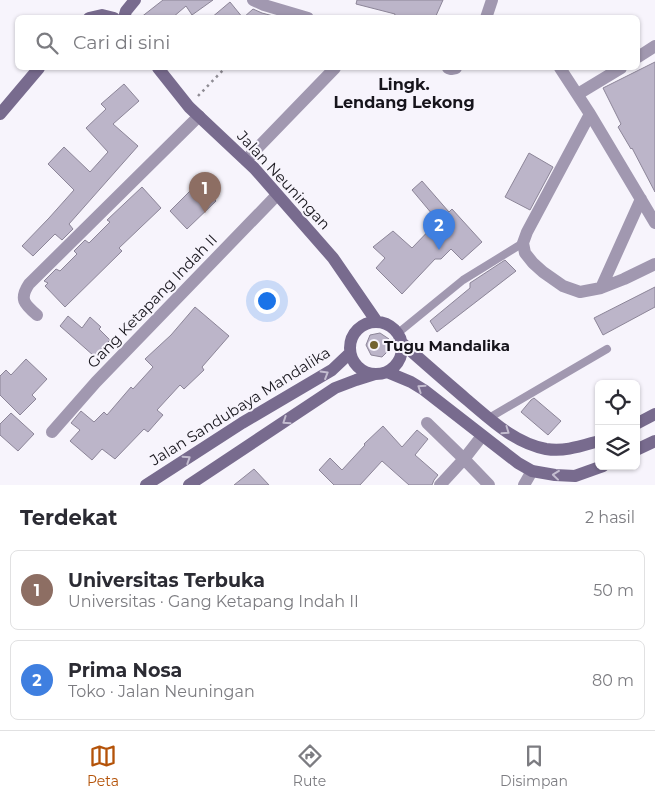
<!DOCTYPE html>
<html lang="id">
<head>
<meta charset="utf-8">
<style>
  body { margin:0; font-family:Montserrat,sans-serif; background:#f7f7f7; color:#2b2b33 }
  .controls { position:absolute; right:15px; bottom:15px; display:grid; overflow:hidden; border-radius:8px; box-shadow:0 1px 4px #0004 }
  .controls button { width:45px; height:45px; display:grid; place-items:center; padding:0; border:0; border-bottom:1px solid #e1e1e2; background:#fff; color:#2b2b33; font:25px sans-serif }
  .you { position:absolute; left:266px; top:300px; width:18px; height:18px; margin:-12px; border:4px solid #fff; border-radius:50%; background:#1a73e8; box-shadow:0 0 0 8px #1a73e833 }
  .badge { display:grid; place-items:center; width:32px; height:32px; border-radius:50%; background:#b45309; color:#fff; font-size:16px; font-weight:700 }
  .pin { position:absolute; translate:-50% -41px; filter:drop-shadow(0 1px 2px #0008) }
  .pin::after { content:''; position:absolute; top:26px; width:18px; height:15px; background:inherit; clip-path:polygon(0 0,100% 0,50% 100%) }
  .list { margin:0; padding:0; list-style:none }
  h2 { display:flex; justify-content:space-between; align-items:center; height:65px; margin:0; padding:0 20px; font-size:21px }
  h2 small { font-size:16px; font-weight:400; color:#7c7c81 }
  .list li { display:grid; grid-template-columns:32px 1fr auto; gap:15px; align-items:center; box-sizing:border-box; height:80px; margin:0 10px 10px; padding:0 10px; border:1px solid #e1e1e2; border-radius:8px }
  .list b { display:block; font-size:19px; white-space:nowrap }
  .list p { margin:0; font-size:16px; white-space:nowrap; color:#7c7c81 }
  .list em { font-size:16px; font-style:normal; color:#7c7c81 }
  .icon { flex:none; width:28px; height:28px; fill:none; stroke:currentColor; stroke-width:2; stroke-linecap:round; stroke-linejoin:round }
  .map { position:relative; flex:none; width:655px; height:485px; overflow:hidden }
  .search { position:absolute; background:#fff; box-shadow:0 1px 4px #0004; left:15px; right:15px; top:15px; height:55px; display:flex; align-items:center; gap:12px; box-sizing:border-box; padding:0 18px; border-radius:8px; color:#7c7c81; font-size:19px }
  .sheet { height:245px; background:#fff }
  nav { display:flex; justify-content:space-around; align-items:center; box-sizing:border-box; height:70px; border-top:1px solid #e1e1e2; background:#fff; font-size:14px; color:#7c7c81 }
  nav a { display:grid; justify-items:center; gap:2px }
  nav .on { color:#b45309 }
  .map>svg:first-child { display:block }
</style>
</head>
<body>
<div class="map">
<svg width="655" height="485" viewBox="0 0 655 485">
  <rect width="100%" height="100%" fill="#f7f4fc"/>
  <!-- building -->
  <path fill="#bcb5c9" stroke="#8c8598" d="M163,0H213L192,15L186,6L172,18H140Z
    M357,0H443L435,18H394L395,14L356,4Z
    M230,2L243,18H211Z
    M253,9L262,13L277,17L243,18Z
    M655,62V192L632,148L631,149L618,127L621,124L603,88Z
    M124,84L139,101L113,124L138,146L69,224L73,229L62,240L55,234L33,256L22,246L49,218L74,190L48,164L64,147L90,172L108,152L86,128L106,109L101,104Z
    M529,153L553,167L530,210L505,197Z
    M422,181L449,212L452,209L482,242L462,260L451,249L441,259H435L402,294L376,268L385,258L373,247L393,231L412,248L438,221L412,190Z
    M198,183L216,201L187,229L170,211Z
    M142,187L161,208L119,248L122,251L65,307L45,286L48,283L44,281L56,269L60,271L77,254L74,251L85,240L89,243L110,222L107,220Z
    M505,260L516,271L437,332L430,321L470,288V283Z
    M655,287V307L603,335L594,318Z
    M195,307L229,336L202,367L204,370L184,389L180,385L157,410L163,415L148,432L144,429L115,459L102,449L92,460L70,441L80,430L71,423L81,411L94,422L104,412L107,415L131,387L133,389L153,367L145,359L171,335Z
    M68,316L82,328L90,317L101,327L99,329L110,340L94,356L60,326Z
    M380,333L389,339V350L382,357L371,355L366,345L370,335Z
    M26,359L47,379L32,395L36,399L20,415L0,395V376L6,370L11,375Z
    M534,398L561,421L548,435L521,412L531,400Z
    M11,413L34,434L18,451L0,435V424Z
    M383,426L402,447L417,430L428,439L415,455L438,475L434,480L432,485H409L382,461L360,485H334L319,470L330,458L342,470L365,445L364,444Z
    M254,469L269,485H234Z"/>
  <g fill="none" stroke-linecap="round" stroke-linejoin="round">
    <!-- path -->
    <path stroke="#8f8c94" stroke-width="2.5" stroke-dasharray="2.5 4" stroke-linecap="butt" d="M198,96L225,68"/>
    <!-- lane -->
    <path stroke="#a198b0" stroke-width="8" d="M398,333L463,280L523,243
      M489,418L607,349"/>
    <!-- street -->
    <path stroke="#a198b0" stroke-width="12" d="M253,0L264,5L308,18
      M486,18L492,0
      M638,57L655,46
      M448,68L451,69L456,68
      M560,68L590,114L655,223
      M578,94L621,68
      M590,114L527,232L523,243L525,253L533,263L543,272L563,286L580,292L601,288L624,279L655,264
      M246,160L335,68
      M601,288L641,199
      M37,315C24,304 19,299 29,284L199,116
      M427,423L464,459L489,485
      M52,432L96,382L277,195
      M440,485L464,459L482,436
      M524,485L532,471"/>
    <!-- secondary -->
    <path stroke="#786b8e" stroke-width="12" d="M89,18L102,15L114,18
      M124,18L126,11L135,0
      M158,68L189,107L254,168L333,258L377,322
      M0,114L39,68
      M350 348a26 26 0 1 1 52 0a26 26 0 1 1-52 0Z
      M402,343C423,362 444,380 466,399C490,419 514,443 546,449C565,452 581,446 599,441
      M387,372L411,382L424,390L518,463L532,471L555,475L575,476L603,466
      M636,424L655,414
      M636,450L655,441
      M146,485L242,423L332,370L350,353
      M189,485L335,388L356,380L375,374"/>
  </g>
  <!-- one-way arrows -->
  <defs><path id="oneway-chevron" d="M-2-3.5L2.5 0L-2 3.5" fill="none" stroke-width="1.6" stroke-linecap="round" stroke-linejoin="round" transform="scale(1.25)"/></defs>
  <g stroke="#c4bdd0">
    <use href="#oneway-chevron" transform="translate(325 374) rotate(-31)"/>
    <use href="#oneway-chevron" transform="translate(421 388) rotate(-146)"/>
    <use href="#oneway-chevron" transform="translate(286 421) rotate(146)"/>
    <use href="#oneway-chevron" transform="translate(506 431) rotate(35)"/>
    <use href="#oneway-chevron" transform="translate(187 459) rotate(-33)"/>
    <use href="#oneway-chevron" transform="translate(556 475) rotate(-174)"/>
  </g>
  <!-- markers -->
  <circle fill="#736330" stroke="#f7f4fc" stroke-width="2" cx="374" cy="345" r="5"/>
  <g text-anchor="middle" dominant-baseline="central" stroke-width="4" stroke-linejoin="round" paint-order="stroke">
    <!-- street labels -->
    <g font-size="15" fill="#17151c" stroke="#f7f4fc">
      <text transform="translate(284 180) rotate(47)">Jalan Neuningan</text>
      <text transform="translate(152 301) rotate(-46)">Gang Ketapang Indah II</text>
      <text transform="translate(240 406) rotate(-32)">Jalan Sandubaya Mandalika</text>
    </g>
    <!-- poi labels -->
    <g font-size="15" font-weight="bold" fill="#17151c" stroke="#f7f4fc" text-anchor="start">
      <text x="384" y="345">Tugu Mandalika</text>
    </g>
    <!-- neighbourhood labels -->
    <g font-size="16" font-weight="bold" fill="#17151c" stroke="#f7f4fc">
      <text x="404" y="84">Lingk.<tspan x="404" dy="18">Lendang Lekong</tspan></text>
    </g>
  </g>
</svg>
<div class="controls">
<button><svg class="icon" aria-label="locate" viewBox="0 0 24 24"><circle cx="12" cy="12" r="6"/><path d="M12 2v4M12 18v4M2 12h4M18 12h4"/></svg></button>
<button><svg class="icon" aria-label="layers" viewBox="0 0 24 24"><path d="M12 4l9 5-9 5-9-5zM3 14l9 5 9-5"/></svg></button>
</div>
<div class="you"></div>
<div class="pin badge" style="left:205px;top:213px;background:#8d6e63">1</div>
<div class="pin badge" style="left:439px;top:250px;background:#3f7fe0">2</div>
<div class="search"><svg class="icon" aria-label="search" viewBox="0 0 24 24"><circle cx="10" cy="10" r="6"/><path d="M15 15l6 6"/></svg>Cari di sini</div>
</div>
<section class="sheet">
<h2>Terdekat<small>2 hasil</small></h2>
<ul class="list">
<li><span class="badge" style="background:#8d6e63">1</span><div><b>Universitas Terbuka</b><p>Universitas · Gang Ketapang Indah II</p></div><em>50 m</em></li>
<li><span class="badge" style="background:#3f7fe0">2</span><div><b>Prima Nosa</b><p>Toko · Jalan Neuningan</p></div><em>80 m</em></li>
</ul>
</section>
<nav>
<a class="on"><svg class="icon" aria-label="map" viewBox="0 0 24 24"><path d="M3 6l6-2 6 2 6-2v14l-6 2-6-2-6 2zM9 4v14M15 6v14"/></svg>Peta</a>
<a><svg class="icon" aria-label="directions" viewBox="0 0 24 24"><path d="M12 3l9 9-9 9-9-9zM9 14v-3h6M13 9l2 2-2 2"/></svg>Rute</a>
<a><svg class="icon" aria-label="saved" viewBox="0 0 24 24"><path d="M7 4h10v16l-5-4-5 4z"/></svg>Disimpan</a>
</nav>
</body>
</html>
